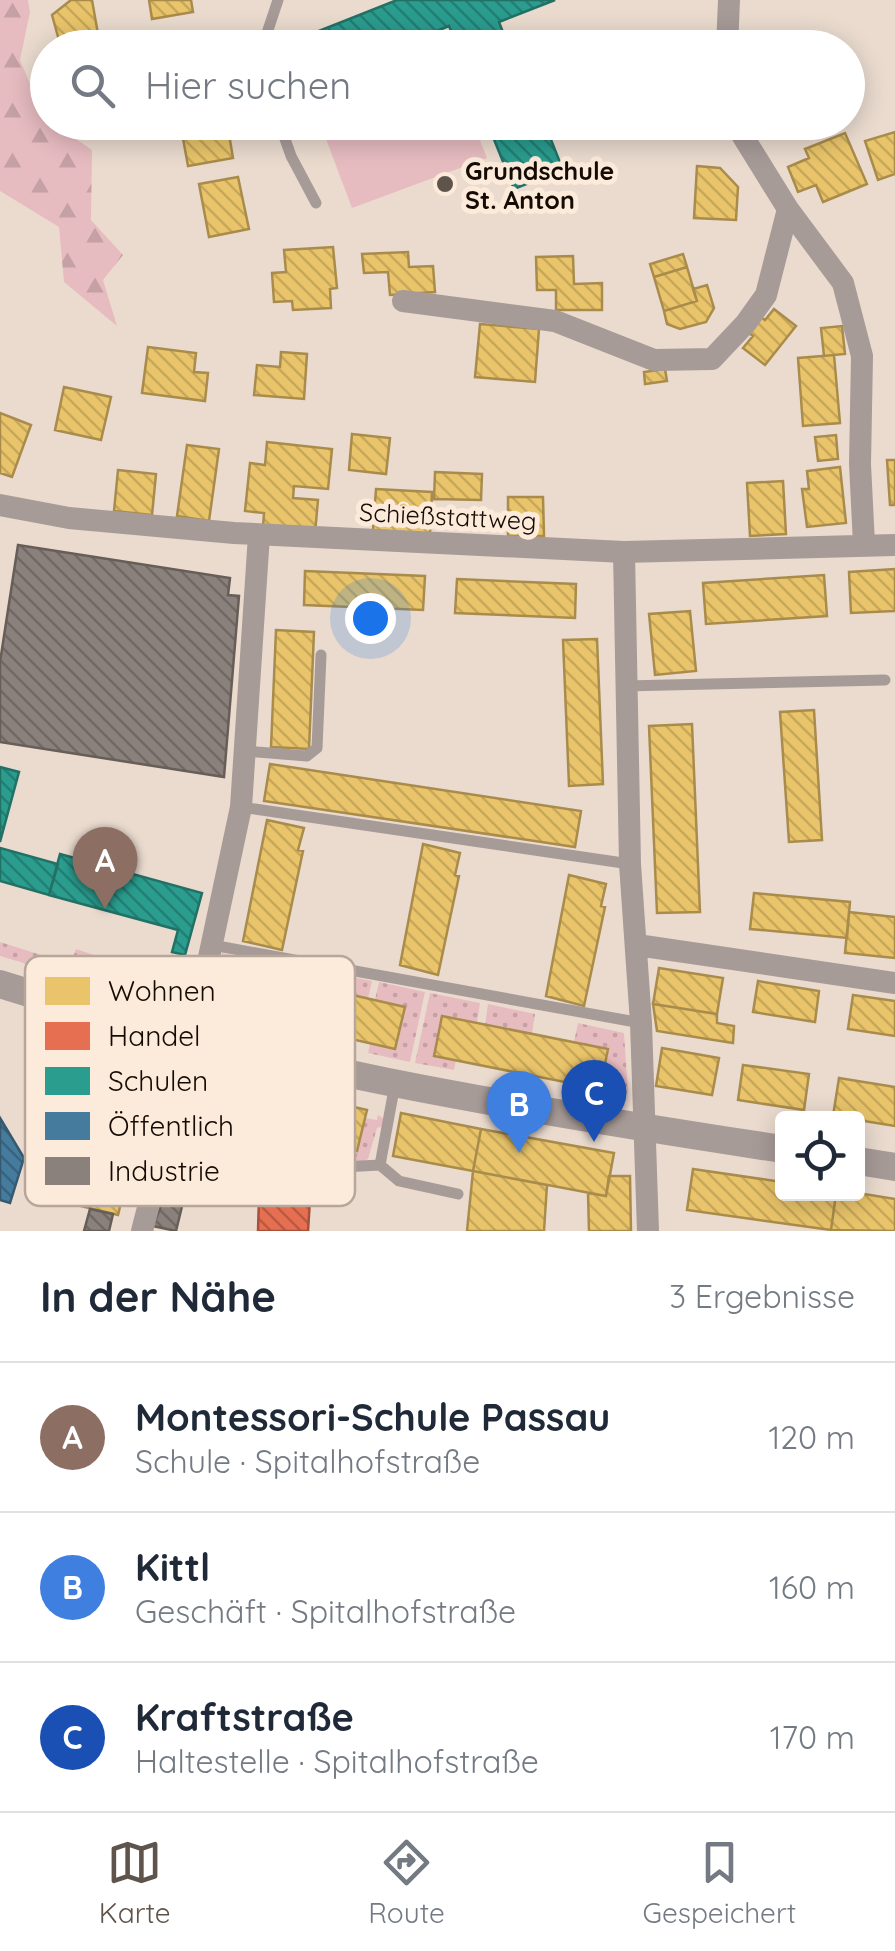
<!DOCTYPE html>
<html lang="de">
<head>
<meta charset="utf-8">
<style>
  body { margin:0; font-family:Quicksand,sans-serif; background:#f6f6f7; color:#1f2937 }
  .controls { position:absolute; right:30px; bottom:30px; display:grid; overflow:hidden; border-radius:10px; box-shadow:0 5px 25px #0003 }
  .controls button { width:90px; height:90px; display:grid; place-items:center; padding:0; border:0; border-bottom:2px solid #e0e1e3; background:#fff; color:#1f2937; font:50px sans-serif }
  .you { position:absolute; left:370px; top:618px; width:35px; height:35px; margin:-25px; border:8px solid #fff; border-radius:50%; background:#1a73e8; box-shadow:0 0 0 15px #1a73e833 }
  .badge { display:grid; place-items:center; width:65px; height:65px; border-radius:50%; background:#5f544b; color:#fff; font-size:32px; font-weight:700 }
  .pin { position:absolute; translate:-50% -82px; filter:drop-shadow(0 2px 5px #0008) }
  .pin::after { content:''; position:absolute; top:52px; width:35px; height:30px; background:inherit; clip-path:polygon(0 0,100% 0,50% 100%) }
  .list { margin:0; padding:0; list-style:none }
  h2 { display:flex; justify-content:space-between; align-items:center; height:130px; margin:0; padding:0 40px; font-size:42px }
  h2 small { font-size:32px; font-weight:400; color:#747a83 }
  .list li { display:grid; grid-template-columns:65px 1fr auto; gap:30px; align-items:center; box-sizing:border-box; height:150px; padding:0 40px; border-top:2px solid #e0e1e3 }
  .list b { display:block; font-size:38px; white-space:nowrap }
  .list p { margin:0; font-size:32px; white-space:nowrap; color:#747a83 }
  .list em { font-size:32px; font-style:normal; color:#747a83 }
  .icon { flex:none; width:55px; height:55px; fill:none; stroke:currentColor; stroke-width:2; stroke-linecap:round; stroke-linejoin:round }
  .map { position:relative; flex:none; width:895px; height:1231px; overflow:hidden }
  .search { position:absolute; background:#fff; box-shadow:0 5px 25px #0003; left:30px; right:30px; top:30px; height:110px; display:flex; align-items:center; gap:25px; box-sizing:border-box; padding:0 35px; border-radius:55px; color:#747a83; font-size:38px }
  .sheet { height:580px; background:#fff }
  nav { display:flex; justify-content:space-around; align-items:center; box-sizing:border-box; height:140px; border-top:2px solid #e0e1e3; background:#fff; font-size:28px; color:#747a83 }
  nav a { display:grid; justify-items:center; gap:5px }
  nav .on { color:#5f544b }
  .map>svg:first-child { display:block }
</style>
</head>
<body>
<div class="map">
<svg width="895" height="1231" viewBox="0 0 895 1231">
  <defs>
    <pattern id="grass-dots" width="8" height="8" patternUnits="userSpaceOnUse" patternTransform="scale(2.5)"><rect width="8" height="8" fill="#e7bcc1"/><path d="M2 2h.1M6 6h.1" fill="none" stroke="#c5a0a4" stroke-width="1.8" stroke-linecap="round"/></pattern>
    <pattern id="forest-firs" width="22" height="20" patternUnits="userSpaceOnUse" patternTransform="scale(2.5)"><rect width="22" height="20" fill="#e7bcc1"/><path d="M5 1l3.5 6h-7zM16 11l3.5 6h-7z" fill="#c5a0a4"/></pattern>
    <pattern id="homes-back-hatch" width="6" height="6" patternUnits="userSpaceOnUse" patternTransform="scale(2.5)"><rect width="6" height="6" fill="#e9c46a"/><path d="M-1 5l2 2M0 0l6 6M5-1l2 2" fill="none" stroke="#c7a75a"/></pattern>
    <pattern id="shops-back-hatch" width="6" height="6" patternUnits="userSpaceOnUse" patternTransform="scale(2.5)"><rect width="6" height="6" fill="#e76f51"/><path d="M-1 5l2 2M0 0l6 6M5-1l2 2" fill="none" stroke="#ba5941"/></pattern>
    <pattern id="schools-back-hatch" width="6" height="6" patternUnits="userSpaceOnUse" patternTransform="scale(2.5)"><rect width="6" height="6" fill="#2a9d8f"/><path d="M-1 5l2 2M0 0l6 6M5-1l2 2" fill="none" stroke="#237e73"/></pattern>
    <pattern id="public-back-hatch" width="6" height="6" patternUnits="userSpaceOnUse" patternTransform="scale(2.5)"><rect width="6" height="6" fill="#457b9d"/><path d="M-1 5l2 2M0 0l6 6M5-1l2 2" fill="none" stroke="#38637e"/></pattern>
    <pattern id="industry-back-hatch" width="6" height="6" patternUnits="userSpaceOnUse" patternTransform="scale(2.5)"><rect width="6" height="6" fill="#8a817c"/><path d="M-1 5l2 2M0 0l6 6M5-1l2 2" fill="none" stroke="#706863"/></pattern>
  </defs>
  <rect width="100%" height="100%" fill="#ebdbcf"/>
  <!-- grass -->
  <path fill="url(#grass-dots)" d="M0,942L70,964L76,949L94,955L89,973L170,996L175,982L188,987L184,1002L175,1008L0,956Z
    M222,953L269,962L251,1025L216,1017L210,1010Z
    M332,973L372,981L368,999L329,990Z
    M379,982L425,992L410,1062L368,1053L370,1044L395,1049L375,1000Z
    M430,993L480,1003L477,1023L441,1017L434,1055L456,1060L454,1070L415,1063Z
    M488,1004L535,1014L532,1034L485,1025Z
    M578,1023L624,1033L628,1092C618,1107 595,1097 579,1094L581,1085L600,1088L608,1049L574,1042Z
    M378,1115L384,1119L383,1126L377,1128L368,1159L362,1163L326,1157L327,1151L292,1144L289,1157L278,1155L279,1139L276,1153L237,1146L242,1142L240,1129L356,1155L365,1118L377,1120Z"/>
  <!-- forest -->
  <path fill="url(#forest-firs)" d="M0,0H28L30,12L20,60L43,115L48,122L53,123L92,150L91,220L123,255L103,280L117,326L64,282L59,227L0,191Z"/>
  <!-- green -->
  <path fill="#e7bcc1" d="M320,123H473L487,158L352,208Z"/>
  <!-- homes -->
  <path fill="url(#homes-back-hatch)" stroke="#a98c4b" stroke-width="2.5" d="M71,0H92L98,34L60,44L52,15Z
    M149,0H191L193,12L152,19Z
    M209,33L211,48H163L162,39Z
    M180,122H227L233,158L188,166Z
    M895,132V174L878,180L865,141Z
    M845,133L867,184L823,202L816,185L798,192L788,167L809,158L805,149Z
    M697,166L720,168L738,187L736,220L694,218Z
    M238,177L249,229L209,237L199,184Z
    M333,247L337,288L330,289L331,308L293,310L292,301L274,302L272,273L286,272L284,250Z
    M408,252L409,267L433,266L435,292L390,295L388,272L364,273L362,254Z
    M683,254L687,267L654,277L650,264Z
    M573,256L574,284L602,283V310H556V290H537L536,257Z
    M687,267L697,301L664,311L654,277Z
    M707,285L714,308L706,322L680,329L667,324L664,311L697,301L693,289Z
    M774,309L796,326L765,365L743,348L753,336L746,331L759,316L765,320Z
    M480,324L539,329L535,382L475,377Z
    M842,326L845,354L824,356L821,328Z
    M148,347L196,353L194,372L208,373L205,401L142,393Z
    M281,352L307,354L304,399L254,395L257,365L280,367Z
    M834,355L840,423L803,426L798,358Z
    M665,369L667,381L645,384L644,372Z
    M64,387L111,397L101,440L55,430Z
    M0,413L31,425L12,477L0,473Z
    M352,434L390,438L386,474L349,470Z
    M836,435L838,459L818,461L815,437Z
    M267,442L332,449L328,489L294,486L293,498L318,500L315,533L263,527L264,513L245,511L250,463L265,465Z
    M187,445L219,449L209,521L177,516Z
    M887,460H895V505H890Z
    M840,467L846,523L807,527L802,489H809L807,471Z
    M118,470L156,474L152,515L114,511Z
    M435,472L482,474L481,500L434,499Z
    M783,481L786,534L750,536L747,483Z
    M376,489L432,492L430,534L373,530Z
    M508,497H543L544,536H508Z
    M895,569V611L851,613L849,572Z
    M305,571L425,576L423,610L304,605Z
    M824,575L827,616L706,624L703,583Z
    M457,579L576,584L575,618L455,613Z
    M690,611L696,671L655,675L649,614Z
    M276,630L314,632L309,749L271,747Z
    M597,639L603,784L569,786L563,640Z
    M814,710L822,840L789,842L780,712Z
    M692,724L700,912L657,913L649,726Z
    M270,764L581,811L575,847L264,801Z
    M267,820L304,828L298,850L303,851L282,950L243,941Z
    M423,844L460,853L455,875L459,876L438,975L400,965Z
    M569,875L606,884L601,906L605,907L584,1006L546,996Z
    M754,893L850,902L847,938L750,929Z
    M849,912L895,917V958L845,953Z
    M234,968L405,1007L395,1049L224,1010Z
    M659,968L723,978L717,1014L653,1004Z
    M758,981L819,991L815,1022L753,1012Z
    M853,995L895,1001V1036L848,1029Z
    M653,1004L717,1014V1023L734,1026L733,1043L657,1031Z
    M442,1016L608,1049L600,1089L434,1056Z
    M662,1048L719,1058L712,1095L656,1086Z
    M113,1053L155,1063L118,1215L77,1205Z
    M743,1065L809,1074L804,1110L738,1100Z
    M211,1074L367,1110L357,1151L201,1115Z
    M839,1078L895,1087V1126L833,1116Z
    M401,1113L481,1129L473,1171L393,1156Z
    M481,1129L614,1153L606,1196L473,1171Z
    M693,1169L782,1182V1194H836L831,1230L687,1210Z
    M473,1171L547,1185L544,1231H467Z
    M609,1176H630L631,1231H589L588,1193L606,1196Z
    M858,1193L895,1199V1231L831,1230L836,1194Z"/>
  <!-- shops -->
  <path fill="url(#shops-back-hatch)" stroke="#a8513a" stroke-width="2.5" d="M259,1198L310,1200L308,1231H258Z"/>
  <!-- schools -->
  <path fill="url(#schools-back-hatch)" stroke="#237165" stroke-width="2.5" d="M397,0H555L499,22L509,48H458L449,26L395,48H276Z
    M487,122H544L563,170L514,189Z
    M0,767L19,772L0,842Z
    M0,848L58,864L49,895L0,881Z
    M60,854L202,893L185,955L172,952L178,930L49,895Z"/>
  <!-- public -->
  <path fill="url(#public-back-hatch)" stroke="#36596f" stroke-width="2.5" d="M0,1118L24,1158L10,1203L0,1200Z"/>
  <!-- industry -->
  <path fill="url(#industry-back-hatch)" stroke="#675e58" stroke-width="2.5" d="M18,545L230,578L228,595L239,596L224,777L0,742V662Z
    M166,1193L185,1194L176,1231L153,1226Z
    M90,1209L113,1214L109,1231H84Z"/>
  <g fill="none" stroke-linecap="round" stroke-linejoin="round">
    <!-- service -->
    <path stroke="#a79b98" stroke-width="11" d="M262,48L278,0
      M440,48L452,42
      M279,122L291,156L316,203
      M625,686L885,680
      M245,751L307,756L317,748L321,655
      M241,807L630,864
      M212,945L641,1023
      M380,1165L399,1181L458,1194
      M324,1168L380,1165L395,1084"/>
    <!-- minor -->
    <path stroke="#a79b98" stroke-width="22" d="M727,48L729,0
      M734,122L788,209L843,283L862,356L860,464L864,544
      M403,301L555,321L654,360L712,359L746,323L766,295L788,209
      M0,505L69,518L234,533L624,552L895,545
      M624,552L630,864L641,1023L648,1231
      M637,945L895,983
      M142,1231L192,1037L241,807L259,535"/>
    <!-- tertiary -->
    <path stroke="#a79b98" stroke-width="28" d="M0,984C255,1065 519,1109 782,1149
      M858,1161L895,1167"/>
  </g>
  <!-- markers -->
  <circle fill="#5f544b" stroke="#fceadb" stroke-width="4" cx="445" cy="184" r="10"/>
  <g text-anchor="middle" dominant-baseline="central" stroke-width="10" stroke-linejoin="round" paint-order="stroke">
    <!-- poi labels -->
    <g font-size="25" font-weight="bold" fill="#140b04" stroke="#fceadb" text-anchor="start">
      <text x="465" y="170">Grundschule<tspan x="465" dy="29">St. Anton</tspan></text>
    </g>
    <!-- street labels -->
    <g font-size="25" fill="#140b04" stroke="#fceadb">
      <text transform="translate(448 516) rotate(3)">Schießstattweg</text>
    </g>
  </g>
  <!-- legend -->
  <rect x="25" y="956" width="330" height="250" rx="15" fill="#fceadb" stroke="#b6a79a" stroke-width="2.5"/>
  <rect x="45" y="977" width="45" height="28" fill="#e9c46a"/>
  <rect x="45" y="1022" width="45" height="28" fill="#e76f51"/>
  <rect x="45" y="1067" width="45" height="28" fill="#2a9d8f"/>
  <rect x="45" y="1112" width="45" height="28" fill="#457b9d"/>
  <rect x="45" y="1157" width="45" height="28" fill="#8a817c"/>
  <g font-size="28" fill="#140b04">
    <text x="108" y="1001">Wohnen</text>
    <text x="108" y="1046">Handel</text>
    <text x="108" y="1091">Schulen</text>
    <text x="108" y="1136">Öffentlich</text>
    <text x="108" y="1181">Industrie</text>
  </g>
</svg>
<div class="controls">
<button><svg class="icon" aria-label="locate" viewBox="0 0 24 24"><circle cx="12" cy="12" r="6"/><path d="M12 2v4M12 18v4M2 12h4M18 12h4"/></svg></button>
</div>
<div class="you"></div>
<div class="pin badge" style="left:105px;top:909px;background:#8d6e63">A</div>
<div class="pin badge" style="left:519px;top:1153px;background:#3f7fe0">B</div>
<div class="pin badge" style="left:594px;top:1142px;background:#1a4fb4">C</div>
<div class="search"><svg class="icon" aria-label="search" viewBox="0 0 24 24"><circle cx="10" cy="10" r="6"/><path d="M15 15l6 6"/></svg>Hier suchen</div>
</div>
<section class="sheet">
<h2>In der Nähe<small>3 Ergebnisse</small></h2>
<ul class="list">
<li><span class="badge" style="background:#8d6e63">A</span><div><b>Montessori-Schule Passau</b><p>Schule · Spitalhofstraße</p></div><em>120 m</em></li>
<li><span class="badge" style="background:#3f7fe0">B</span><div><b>Kittl</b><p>Geschäft · Spitalhofstraße</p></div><em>160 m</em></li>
<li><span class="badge" style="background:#1a4fb4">C</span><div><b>Kraftstraße</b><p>Haltestelle · Spitalhofstraße</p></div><em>170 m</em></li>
</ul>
</section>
<nav>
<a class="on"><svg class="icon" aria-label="map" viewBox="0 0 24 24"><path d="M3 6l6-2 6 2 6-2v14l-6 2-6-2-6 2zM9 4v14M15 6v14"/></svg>Karte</a>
<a><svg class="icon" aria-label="directions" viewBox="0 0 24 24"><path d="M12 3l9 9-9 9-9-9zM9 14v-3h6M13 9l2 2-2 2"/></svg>Route</a>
<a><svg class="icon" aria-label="saved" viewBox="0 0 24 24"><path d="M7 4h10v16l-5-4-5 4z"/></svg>Gespeichert</a>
</nav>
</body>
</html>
